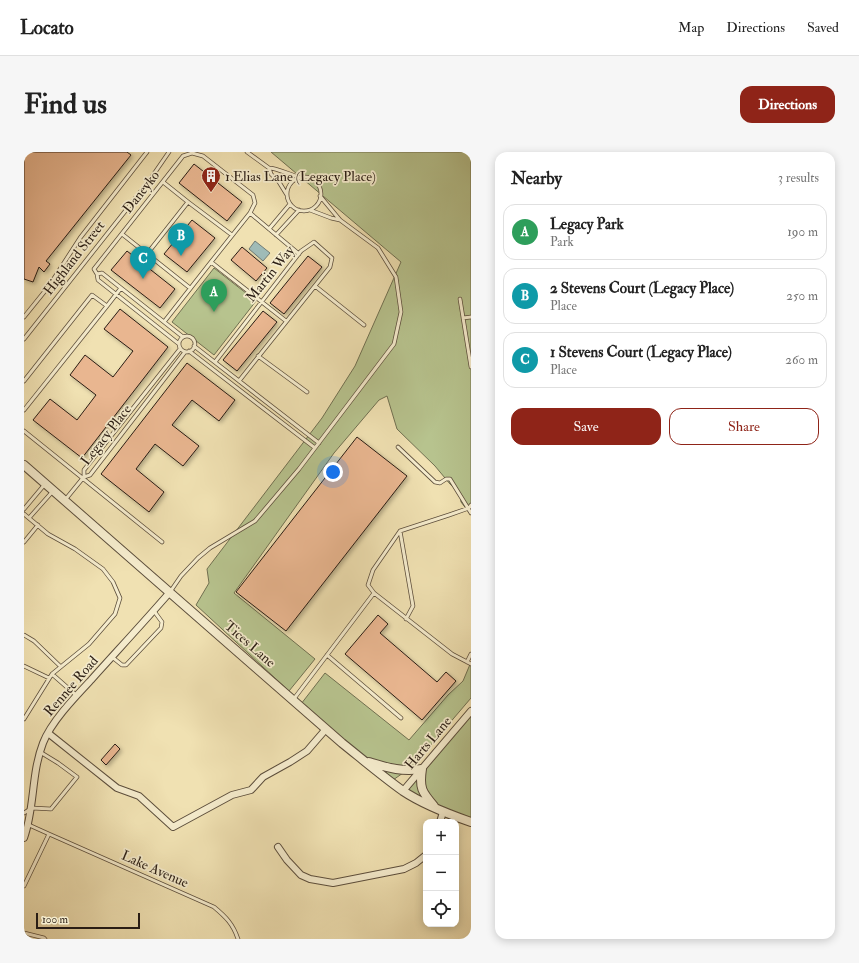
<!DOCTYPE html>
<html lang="en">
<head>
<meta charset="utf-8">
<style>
  body { margin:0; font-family:"IM FELL Double Pica",serif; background:#f6f6f6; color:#222 }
  .controls { position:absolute; right:12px; bottom:12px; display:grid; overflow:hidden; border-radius:8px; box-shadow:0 2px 10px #0003 }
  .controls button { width:36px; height:36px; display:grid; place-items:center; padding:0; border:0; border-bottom:1px solid #e0e0e0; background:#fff; color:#222; font:20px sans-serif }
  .scale { position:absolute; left:12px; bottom:10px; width:104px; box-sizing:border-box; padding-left:4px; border:2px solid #2a1d14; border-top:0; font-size:11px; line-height:14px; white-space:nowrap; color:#2a1d14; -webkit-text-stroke:3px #f5eccd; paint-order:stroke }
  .you { position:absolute; left:309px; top:320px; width:14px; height:14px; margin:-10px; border:3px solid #fff; border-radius:50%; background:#1a73e8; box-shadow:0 0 0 6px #1a73e833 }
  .badge { display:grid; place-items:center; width:26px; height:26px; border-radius:50%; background:#8f2418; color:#fff; font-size:13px; font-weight:700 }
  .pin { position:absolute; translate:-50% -33px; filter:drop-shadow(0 1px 2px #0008) }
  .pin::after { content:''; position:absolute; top:21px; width:14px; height:12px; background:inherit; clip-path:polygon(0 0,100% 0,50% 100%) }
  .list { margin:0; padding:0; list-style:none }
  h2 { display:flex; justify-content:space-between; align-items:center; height:52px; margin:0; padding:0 16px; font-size:17px }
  h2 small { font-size:13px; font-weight:400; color:#767676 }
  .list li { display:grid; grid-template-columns:26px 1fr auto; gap:12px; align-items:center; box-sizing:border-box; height:56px; margin:0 8px 8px; padding:0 8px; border:1px solid #e0e0e0; border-radius:12px }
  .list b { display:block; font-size:15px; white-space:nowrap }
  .list p { margin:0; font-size:13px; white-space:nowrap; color:#767676 }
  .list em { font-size:13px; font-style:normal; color:#767676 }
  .actions { display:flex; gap:8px; padding:12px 16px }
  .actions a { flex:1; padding:9px 0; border:1px solid #8f2418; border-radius:12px; text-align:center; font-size:14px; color:#8f2418 }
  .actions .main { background:#8f2418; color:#fff }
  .icon { flex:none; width:22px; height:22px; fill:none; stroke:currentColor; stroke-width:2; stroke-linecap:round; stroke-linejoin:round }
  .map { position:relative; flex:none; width:447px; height:787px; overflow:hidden; border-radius:12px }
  header { display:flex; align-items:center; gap:24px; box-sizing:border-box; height:56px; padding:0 20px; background:#fff; border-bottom:1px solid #e0e0e0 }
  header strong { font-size:19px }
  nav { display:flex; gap:22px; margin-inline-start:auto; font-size:14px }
  .intro { display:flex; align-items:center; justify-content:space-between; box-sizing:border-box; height:96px; padding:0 24px }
  h1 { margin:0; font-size:28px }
  .button { padding:10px 18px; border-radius:12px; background:#8f2418; color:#fff; font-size:14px; font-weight:700 }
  main { display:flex; gap:24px; padding:0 24px }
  aside { flex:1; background:#fff; border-radius:12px; box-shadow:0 2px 10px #0003 }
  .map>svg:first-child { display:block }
</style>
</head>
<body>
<header>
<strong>Locato</strong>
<nav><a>Map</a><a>Directions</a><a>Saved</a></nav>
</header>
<div class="intro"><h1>Find us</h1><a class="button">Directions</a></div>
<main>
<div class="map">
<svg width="447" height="787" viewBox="0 0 447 787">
  <defs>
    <filter id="shadow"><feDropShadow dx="2" dy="2" stdDeviation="2" flood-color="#0004"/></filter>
  </defs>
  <rect width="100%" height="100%" fill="#f0e1b2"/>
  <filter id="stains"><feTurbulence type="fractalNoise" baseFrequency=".005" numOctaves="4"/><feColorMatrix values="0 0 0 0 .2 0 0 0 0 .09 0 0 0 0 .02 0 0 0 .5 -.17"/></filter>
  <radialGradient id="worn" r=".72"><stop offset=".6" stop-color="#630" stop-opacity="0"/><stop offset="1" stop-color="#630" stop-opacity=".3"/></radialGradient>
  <!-- green -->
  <path fill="#b7c38e" stroke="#707051" d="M247,0H447V363L437,350L436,341L426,332L411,314L373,277L363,244L355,248L310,301L210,441L291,507L265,539L172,453L185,431L183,417L298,266L331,214L377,110Z
    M190,116L232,149L190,203L148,170Z
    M447,510V546L389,614L369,628L277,552L301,521L385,588L424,543L439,529Z
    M447,559V666L429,661L379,639Z"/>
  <!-- water -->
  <path fill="#9fbbb7" stroke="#707c76" d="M231,89L246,101L239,109L225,97Z"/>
  <!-- building -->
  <path fill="#e9b690" stroke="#2a1d14" filter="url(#shadow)" d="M0,0H103L107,3L22,109L26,112L20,120L15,115L9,130L0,127Z
    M170,12L218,50L203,69L155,31Z
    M168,68L191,86L163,120L140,102Z
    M218,95L243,116L232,129L207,108Z
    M103,99L151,137L136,156L87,118Z
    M284,104L298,115L260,162L246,151Z
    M96,157L144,195L58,306L9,268L26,247L53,268L72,243L46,223L61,203L89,225L109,199L80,177Z
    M239,159L253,170L213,219L199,208Z
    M163,211L211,248L195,269L168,248L148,273L175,294L159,314L131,292L112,317L140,340L125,360L77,322Z
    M333,285L383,324L262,479L212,440Z
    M354,463L364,472L356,481L413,530L422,520L432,529L398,568L321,502Z
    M91,592L96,597L82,613L77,608Z"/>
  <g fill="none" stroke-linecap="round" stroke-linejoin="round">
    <!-- service casing -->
    <g stroke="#5c4e3c" stroke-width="4.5">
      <path id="service" d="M223,0L245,16
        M263 42a17 17 0 1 1 34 0a17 17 0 1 1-34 0Z
        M263,43L255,30L247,22L245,16C252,16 267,23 275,25
        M164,50L208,83
        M286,58L307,66L316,68
        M226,61L187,110L262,169
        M245,77L266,52
        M98,82L166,136
        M252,83L275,58
        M123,102L164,50L139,30
        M73,122L78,121L159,185
        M291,134L340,173
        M436,147L447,215
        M0,165L25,134L56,86L123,0
        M439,166L447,165
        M140,170L187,110
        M155 192a8 8 0 1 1 16 0a8 8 0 1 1-16 0Z
        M0,187L125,29L145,0
        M155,192L74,128L73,122L70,117L159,4L168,1L179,4L229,43L231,51L226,61L275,102
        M170,194L295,291
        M165,199L291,296
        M234,204L283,240
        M191,210L277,99L290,90L308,106L306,115L215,229
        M0,229L68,143L83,154L97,136
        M0,258L83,154
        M0,279L138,390
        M374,295L411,330L416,331L422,327H426L447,361
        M60,325L66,323L161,200
        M60,325V318L156,197
        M41,348L59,326
        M0,357L21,332
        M0,362L24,382L51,397L79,417L89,430L96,446L91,462L65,492L28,522L0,567
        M5,366L29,339
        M376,379L389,454L382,467
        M0,390L14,373
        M146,440L157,424L174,406L186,396L231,369L275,317L370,192L377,160L372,125L354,96L316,68L296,44
        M350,441L344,433L349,418L376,379L425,363L445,356L447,353
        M0,483L10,489L36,514
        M303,503L377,566
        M88,505L98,513H102L137,476L138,470L130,459
        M443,510L447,502
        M0,514L25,526
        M28,522L53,544
        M269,548L350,441L428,502L447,512
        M0,661L8,656L27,657L53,625L34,611L16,600
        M5,673L25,682
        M0,734L25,682L190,755C202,765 209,772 214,787
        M0,781L20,786L21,787"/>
    </g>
    <!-- minor casing -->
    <g stroke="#5c4e3c" stroke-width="8">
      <path id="minor" d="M24,581L93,636L115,644L149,675L208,643L227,638L239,625L266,610L283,599L302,577
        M379,639L447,559
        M416,670L419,660
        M0,686C11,655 7,622 19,591C27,570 51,545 67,528C93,499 120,470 146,440
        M254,695L263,708L277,723L286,727L309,731L380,717L392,711L402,703"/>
    </g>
    <!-- tertiary casing -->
    <g stroke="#5c4e3c" stroke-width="10">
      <path id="tertiary" d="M0,313L318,591C338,607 358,624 379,639C400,653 424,662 447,670
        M345,610C365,616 377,620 398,617C395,636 398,640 410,654"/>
    </g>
    <!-- service -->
    <use href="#service" stroke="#f5eccd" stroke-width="3"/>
    <!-- minor -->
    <use href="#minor" stroke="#f5eccd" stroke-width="6"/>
    <!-- tertiary -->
    <use href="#tertiary" stroke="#f5eccd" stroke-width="8"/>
  </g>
  <!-- icons -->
  <defs>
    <g id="building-pin" transform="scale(1)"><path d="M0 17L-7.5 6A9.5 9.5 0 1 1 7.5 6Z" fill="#8f2418" stroke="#f5eccd"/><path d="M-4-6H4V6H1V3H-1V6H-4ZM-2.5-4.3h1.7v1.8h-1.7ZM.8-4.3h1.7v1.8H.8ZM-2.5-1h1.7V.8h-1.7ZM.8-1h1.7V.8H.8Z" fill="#fff"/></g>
  </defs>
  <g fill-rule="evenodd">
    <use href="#building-pin" x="187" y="24"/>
  </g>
  <g text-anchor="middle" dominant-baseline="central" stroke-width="3.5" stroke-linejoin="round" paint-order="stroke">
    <!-- poi labels -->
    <g font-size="14" fill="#2a1d14" stroke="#f5eccd" text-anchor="start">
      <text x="201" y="24">1 Elias Lane (Legacy Place)</text>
    </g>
    <!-- street labels -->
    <g font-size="14" fill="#2a1d14" stroke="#f5eccd">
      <text transform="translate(117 40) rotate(-52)">Daneyko</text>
      <text transform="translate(50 106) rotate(-52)">Highland Street</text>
      <text transform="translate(246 122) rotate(-51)">Martin Way</text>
      <text transform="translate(82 283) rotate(-52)">Legacy Place</text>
      <text transform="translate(226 492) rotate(41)">Tices Lane</text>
      <text transform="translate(47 534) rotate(-49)">Rennee Road</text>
      <text transform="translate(404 591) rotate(-50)">Harts Lane</text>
      <text transform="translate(131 717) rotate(24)">Lake Avenue</text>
    </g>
  </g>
  <rect width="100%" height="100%" filter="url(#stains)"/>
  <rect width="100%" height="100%" fill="url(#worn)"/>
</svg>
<div class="controls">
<button>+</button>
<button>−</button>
<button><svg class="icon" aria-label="locate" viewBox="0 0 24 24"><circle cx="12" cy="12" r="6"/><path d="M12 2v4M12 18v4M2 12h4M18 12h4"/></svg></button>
</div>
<div class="scale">100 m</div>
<div class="you"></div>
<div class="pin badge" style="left:190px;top:160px;background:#2e9e5b">A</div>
<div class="pin badge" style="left:157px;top:104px;background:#0f9aa8">B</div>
<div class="pin badge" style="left:119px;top:127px;background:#0f9aa8">C</div>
</div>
<aside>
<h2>Nearby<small>3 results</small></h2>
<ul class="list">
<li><span class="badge" style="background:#2e9e5b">A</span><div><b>Legacy Park</b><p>Park</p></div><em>190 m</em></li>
<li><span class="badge" style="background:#0f9aa8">B</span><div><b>2 Stevens Court (Legacy Place)</b><p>Place</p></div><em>250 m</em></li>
<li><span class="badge" style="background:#0f9aa8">C</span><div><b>1 Stevens Court (Legacy Place)</b><p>Place</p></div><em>260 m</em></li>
</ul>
<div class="actions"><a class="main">Save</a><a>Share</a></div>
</aside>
</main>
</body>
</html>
